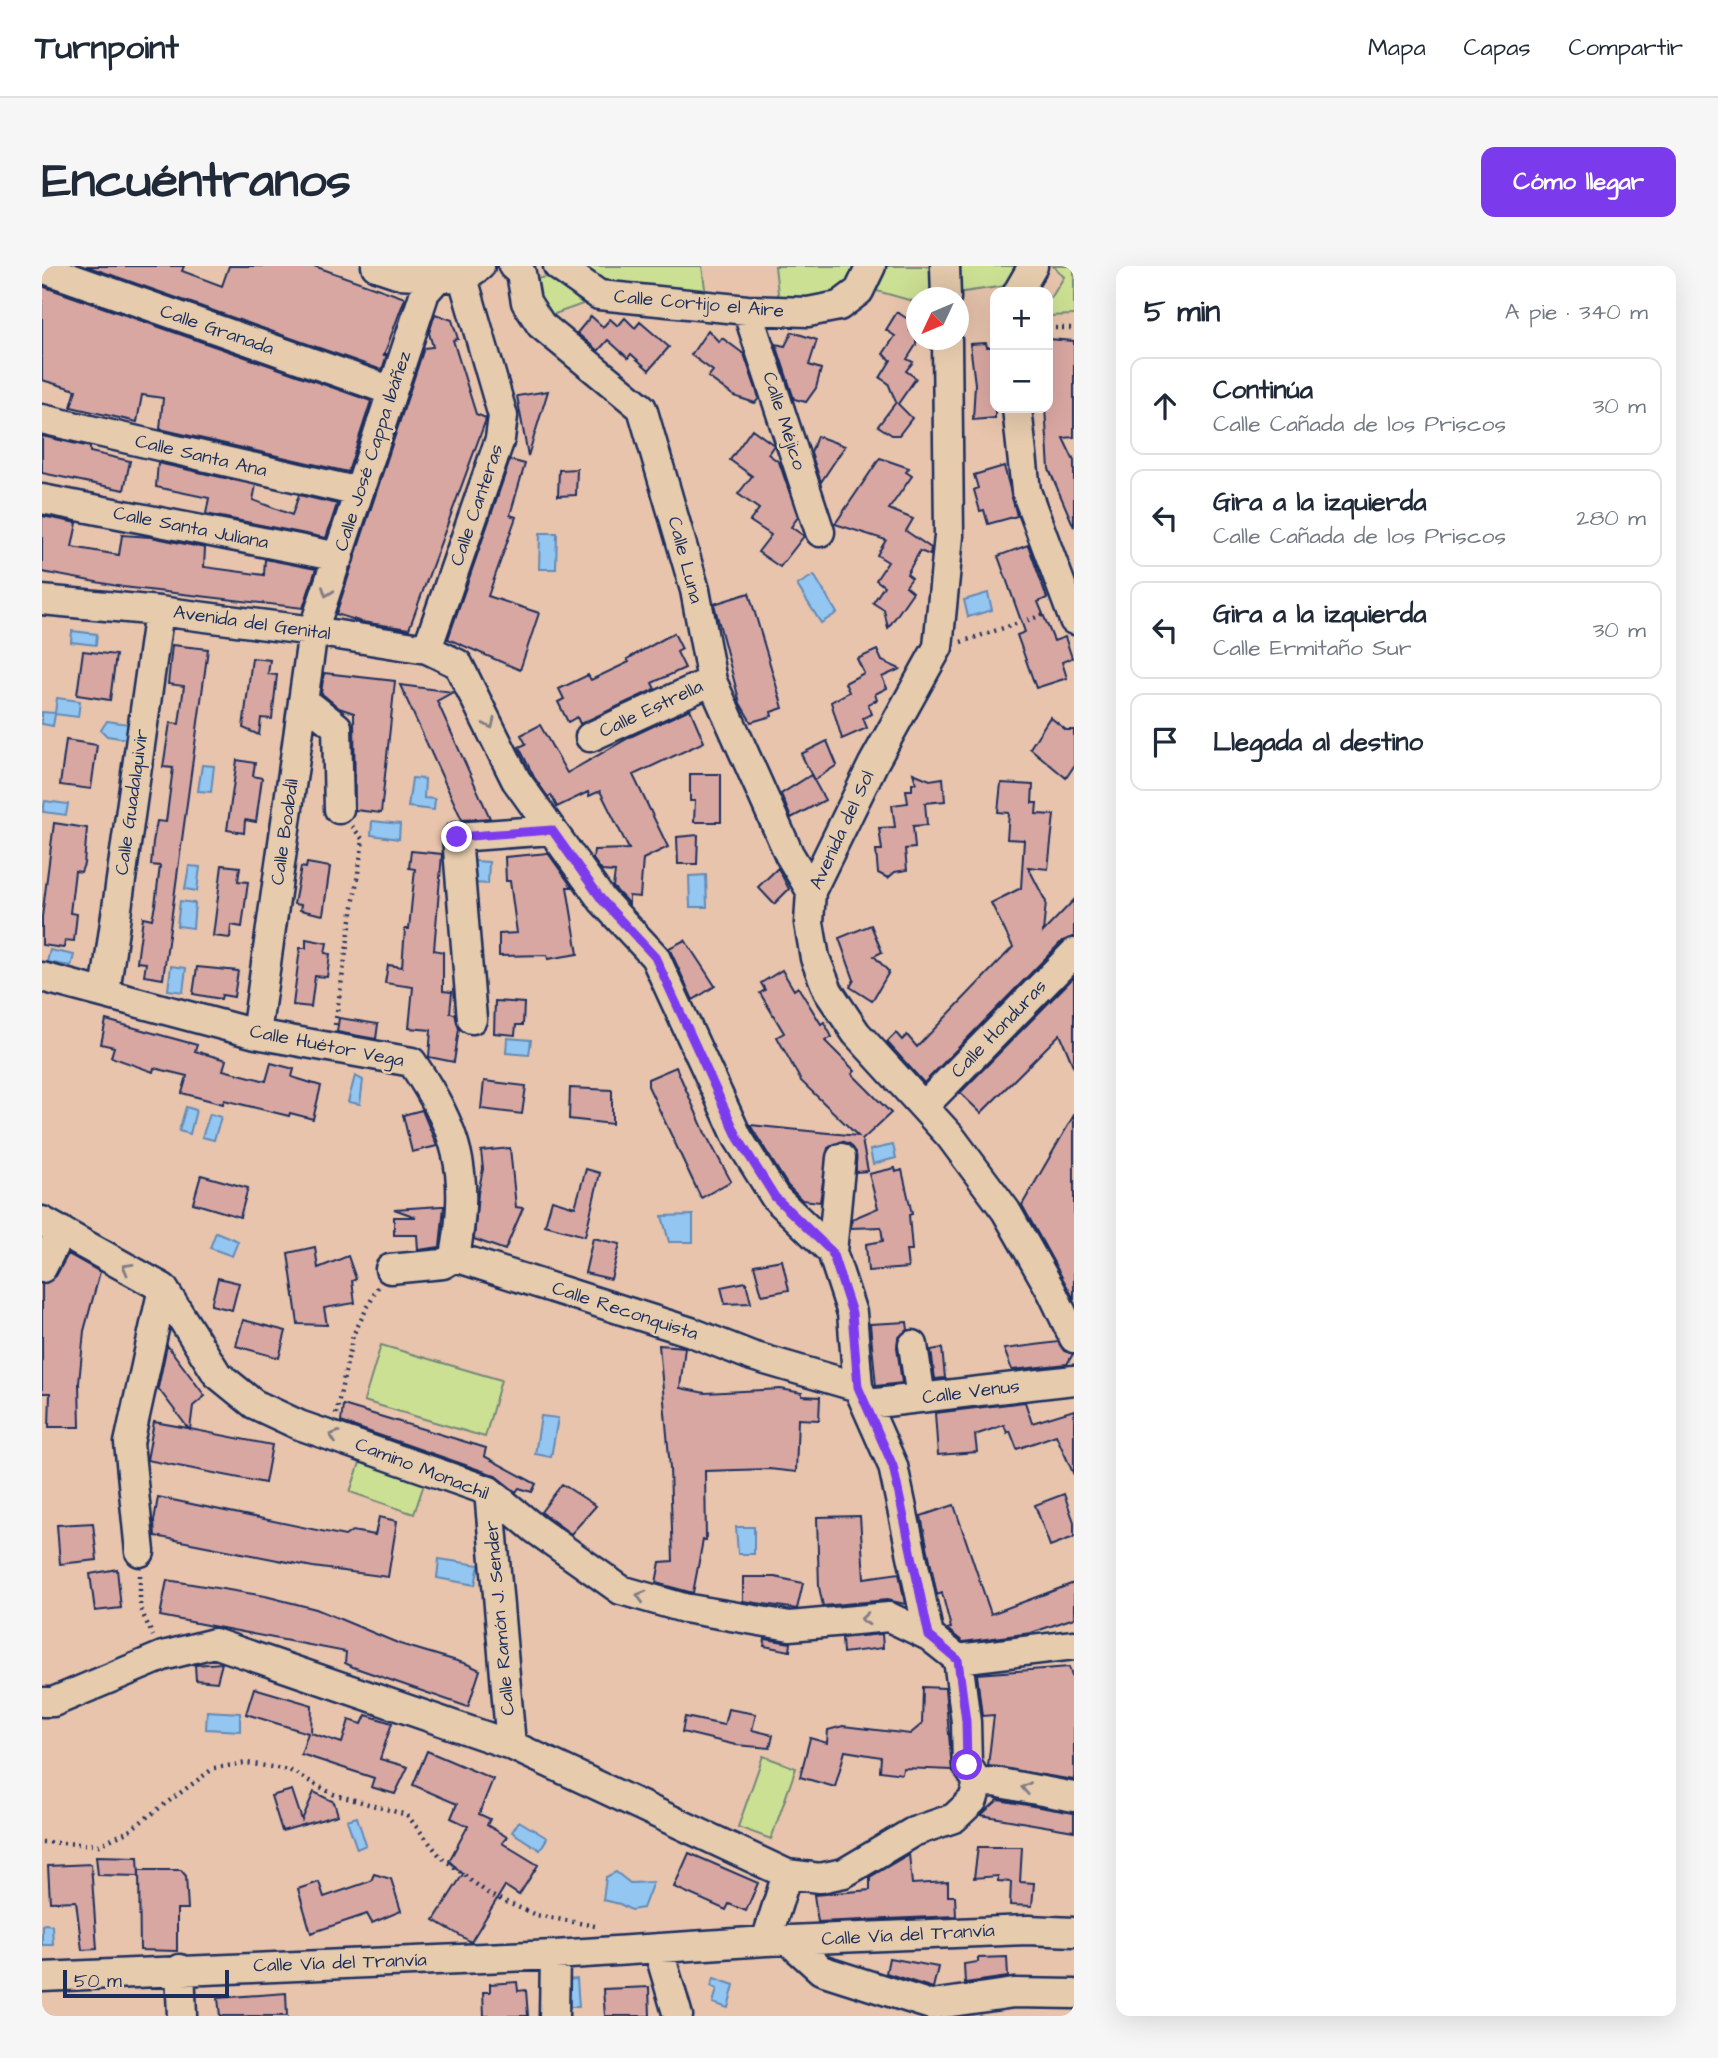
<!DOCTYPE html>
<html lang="es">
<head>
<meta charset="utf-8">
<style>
  body { margin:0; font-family:"Architects Daughter",sans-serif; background:#f6f6f7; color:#1f2937 }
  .controls { position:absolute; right:21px; top:21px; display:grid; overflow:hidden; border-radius:14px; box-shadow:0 7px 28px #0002 }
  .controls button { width:63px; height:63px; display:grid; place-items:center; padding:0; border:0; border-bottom:2px solid #e0e1e3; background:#fff; color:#1f2937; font:35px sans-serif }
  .compass { position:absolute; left:864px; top:21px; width:63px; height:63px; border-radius:50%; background:#fff; box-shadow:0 7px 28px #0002; rotate:226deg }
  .scale { position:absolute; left:21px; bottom:18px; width:166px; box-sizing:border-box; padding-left:7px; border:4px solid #1b2f5e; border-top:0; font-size:19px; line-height:24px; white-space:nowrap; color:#1b2f5e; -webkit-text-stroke:5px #e6cbad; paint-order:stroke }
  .stop { position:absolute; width:21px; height:21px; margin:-16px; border:5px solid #7c3aed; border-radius:50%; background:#fff }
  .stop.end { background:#7c3aed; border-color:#fff; box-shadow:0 2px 7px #0008 }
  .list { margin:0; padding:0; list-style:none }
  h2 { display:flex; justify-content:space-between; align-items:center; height:91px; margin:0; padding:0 28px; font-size:30px }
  h2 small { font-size:23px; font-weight:400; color:#747a83 }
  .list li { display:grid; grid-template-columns:46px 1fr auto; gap:21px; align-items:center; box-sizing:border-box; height:98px; margin:0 14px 14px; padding:0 14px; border:2px solid #e0e1e3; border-radius:14px }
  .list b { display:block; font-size:26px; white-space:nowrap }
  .list p { margin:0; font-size:23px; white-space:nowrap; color:#747a83 }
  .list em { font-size:23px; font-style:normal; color:#747a83 }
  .icon { flex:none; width:38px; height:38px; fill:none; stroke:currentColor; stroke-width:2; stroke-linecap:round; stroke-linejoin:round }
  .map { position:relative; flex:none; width:1032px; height:1750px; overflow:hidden; border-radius:14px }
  header { display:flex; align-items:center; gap:42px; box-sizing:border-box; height:98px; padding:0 35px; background:#fff; border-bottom:2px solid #e0e1e3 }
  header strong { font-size:33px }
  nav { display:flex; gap:38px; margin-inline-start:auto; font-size:24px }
  .intro { display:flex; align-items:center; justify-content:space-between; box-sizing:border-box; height:168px; padding:0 42px }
  h1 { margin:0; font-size:49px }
  .button { padding:18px 32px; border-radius:14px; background:#7c3aed; color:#fff; font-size:24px; font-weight:700 }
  main { display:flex; gap:42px; padding:0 42px }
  aside { flex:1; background:#fff; border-radius:14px; box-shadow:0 7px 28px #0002 }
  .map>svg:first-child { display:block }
</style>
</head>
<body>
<header>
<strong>Turnpoint</strong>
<nav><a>Mapa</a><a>Capas</a><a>Compartir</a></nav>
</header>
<div class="intro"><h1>Encuéntranos</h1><a class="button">Cómo llegar</a></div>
<main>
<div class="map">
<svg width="1032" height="1750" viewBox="0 0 1032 1750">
  <rect width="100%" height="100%" fill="#e8c4ac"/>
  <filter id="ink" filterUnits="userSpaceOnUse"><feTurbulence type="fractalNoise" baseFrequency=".0143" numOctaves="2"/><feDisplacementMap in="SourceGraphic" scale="14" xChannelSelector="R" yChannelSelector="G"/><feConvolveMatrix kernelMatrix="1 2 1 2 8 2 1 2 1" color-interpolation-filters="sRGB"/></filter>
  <g filter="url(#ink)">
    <!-- green -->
    <path fill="#cce094" stroke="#748879" stroke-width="2" d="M531,0H660L664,30L565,21Z
      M733,0H818C799,35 773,32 737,36Z
      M840,0H892L893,31L874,32V36L835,25Z
      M912,0H974L963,20L914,27Z
      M1011,0H1032V49L1006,50V31L1009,32L1022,11Z
      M504,11L512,13L541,38L507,50L489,23L494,13Z
      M339,1079L459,1114L443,1171L322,1135Z
      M319,1194L383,1215L372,1248L308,1226Z
      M721,1490L754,1502L729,1573L696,1561Z"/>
    <!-- water -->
    <path fill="#93c6f0" stroke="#638ab6" stroke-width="2" d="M498,267H515L514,303H497Z
      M772,309L795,347L779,357L755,319Z
      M946,327L950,344L926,351L922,334Z
      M30,365L55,368L54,379L29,376Z
      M15,432L38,435L36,451L13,448L11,460L0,458V446L13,447Z
      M65,455L87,458L85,473L65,470L59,464Z
      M160,499L172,500L169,526L156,525Z
      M370,512L383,513L382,532L393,533L392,544L366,541Z
      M3,535L26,538L24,549L1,546Z
      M330,555L358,558L357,573L329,569Z
      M432,595L447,596L446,618L431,617Z
      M147,600L158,601L155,625L143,623Z
      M664,609L665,641H648L647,610Z
      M138,635L153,637L151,662L135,660Z
      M8,684L32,689L29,700L5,696Z
      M129,700L144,702L141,726L126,724Z
      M465,772L489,774L487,789L464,787Z
      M313,810L321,814L318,838L306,836Z
      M144,841L154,844L148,868L137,865Z
      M168,848L179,851L172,874L160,871Z
      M851,879L854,892L831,898L828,884Z
      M651,949V976H627L620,950Z
      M174,966L196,975L190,990L168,982Z
      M499,1150L516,1152L509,1191L493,1188Z
      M694,1261H712V1288H696Z
      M397,1293L437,1299L433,1319L395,1312Z
      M165,1445L198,1447V1465L164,1463Z
      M315,1551L324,1579L315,1583L305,1554Z
      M477,1555L505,1572L498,1584L470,1566Z
      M574,1606L588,1617L611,1616L601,1642L589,1644L578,1638L561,1634L564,1611Z
      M3,1658L10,1659L11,1679H0V1659Z
      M672,1712L692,1719L686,1742L671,1737L675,1723L669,1720Z
      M535,1713L537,1741H522V1714Z"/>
    <!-- building -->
    <path fill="#d9a7a2" stroke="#1b2f5e" stroke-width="2" d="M44,0H142L140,5L180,20L187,0H272L363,32L342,89L345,88L340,104Z
      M0,20L329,135L306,206L118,163L121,132L100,129L95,156L29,141L34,124L0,114Z
      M855,46L872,57L868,65L874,69V79L865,93L871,96L864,105L874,112L856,138L870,152L857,169H850L836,160L854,136L846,117L838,112L849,94L841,88L853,70L844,64Z
      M393,48L410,54L416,73L411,74L434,148L444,152L443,156L367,363L320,356L294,348L382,82L391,81L387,67Z
      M549,50L561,61L568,53L576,60L583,52L593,62L598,56L627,81L607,104L589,88L586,92L566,74L556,85L535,67Z
      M666,64L677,76L680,72L702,88L717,132L713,137L692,130L666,111L671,105L649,89Z
      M750,66L775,74L767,99L779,103L774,122L764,136L752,133L734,78L743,80Z
      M1006,73L1032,75V171L1021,172L1032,195V261L1007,203L1003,142H1006Z
      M944,77L945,81H953V152L931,154L933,118L928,78Z
      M506,125L486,190L475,130Z
      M710,163L732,179L726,188L737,196L756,251L749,261L762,270L738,301L716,286L729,269L708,255L717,243L696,228L710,210L688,194Z
      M0,170L48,181V186L88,195L82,224L0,207Z
      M775,170L803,180L779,216L769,187Z
      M838,192L867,202L864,206L870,210L847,243L871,253L864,265L889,282L888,289L878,285L870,299L865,308L870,312L864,320L871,326L846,362L842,344L831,337L842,320L834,314L846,296L835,289L844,274L793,258Z
      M468,194L483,198L468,249L474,251L446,330L497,347L478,404L406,373Z
      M116,197L214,219L211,234L250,249L257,229L295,238L284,272L164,248L167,232L114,221Z
      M962,200L975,250L946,258L942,244L938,245L932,224L936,222L932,209Z
      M535,203L534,229L516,230L517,204Z
      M0,250L35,257L30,281L77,289L80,269L109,271L163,282L162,301L222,309L223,293L274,303L261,342L81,321L0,306Z
      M986,279L1005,332L996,336L1012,375L1023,371L1030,392L1020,396L1025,412L994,422L975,369L983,366L956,290Z
      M707,327L741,442L729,446L730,450L709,456L698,437L672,338Z
      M632,367L640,383L635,386L643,402L610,417L613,423L538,458L535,451L526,456L516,436L522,433L517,423L546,409L549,414L587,396L585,393Z
      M130,379L166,383L121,713L102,710L104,697L95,696L101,651L110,653L113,639L118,600L109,599L111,576L115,555L124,556L131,502L121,501L128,457L137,458L142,420L126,418Z
      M835,384L840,395L858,403L840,411L845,422L833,428L835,434L826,438L830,448L821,452L825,462L800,473L789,436L807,426L803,417L822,407L815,393Z
      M41,385L74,389L68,434L35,429Z
      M210,392L228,394L226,408L235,409L230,453L219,452L217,469L201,462Z
      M282,407L353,415L339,547L313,544L312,447L297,442L279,427Z
      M358,419L411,426L395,435L448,552L420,554Z
      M648,443L662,476L591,509L626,581L601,593L598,631L587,630V638L571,621L573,606L560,605L551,593L552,584L587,583L558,525L547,530L546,526L515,541L509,529L506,531L492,511L477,481L484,478L479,469L498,459L525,507L590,470Z
      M1008,451L1024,464H1032V500L1024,512L988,482Z
      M24,474L55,479L49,523L18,519Z
      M785,475L795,499L772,514L759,488Z
      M195,494L213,497L211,510L220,512L214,556L203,554L202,567L185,564Z
      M871,507L888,514L901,512L903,535L883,537L885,559L871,560L873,582L863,583L865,604L853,606L846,612L836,607L834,584H840L837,562L853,561L850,539L866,537L864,524H870V517H874Z
      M648,508H679V556H652L653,535H648Z
      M769,509L783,534L749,552L739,528Z
      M959,517L991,519L990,537H995L994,548L1012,549L1006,603L986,601L1004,636L1001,666L1032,634V671L1020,675L882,817L845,776L854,767L860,774L865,769L875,781L971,681L949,637L979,622L982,574L965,573L967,547L956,546Z
      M12,557L45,562L42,598L39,606L33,605L28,647L35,648L32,675L23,674L22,682L0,679V651Z
      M656,569L655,598H636L635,571Z
      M369,585L400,588L392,684L401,686V725L410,726L408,747L413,748L417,763L412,796L387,791L389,764L367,762L371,721L343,717L346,699L360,701L363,663H367L373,603L367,602Z
      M506,587L530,621H525L536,688L506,693L505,689L457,690V668L475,667L468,615H464L463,591Z
      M265,597L288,601L281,649L258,644L259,639L252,638L259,601L264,602Z
      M180,599L198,601L196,615L206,616L200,661L189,659L188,672L171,670Z
      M736,602L747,623L732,638L716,621Z
      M829,659L840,686L832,690L847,706L830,735L808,721L812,714L797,672Z
      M264,673L285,677L283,687L288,688L285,711L273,710L269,741L251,739L258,682H264Z
      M643,674L673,720L651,734L627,682Z
      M155,701L196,705L192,731L180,729L179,733L151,728Z
      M740,704L752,724L756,721L779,758L782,756L790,771L783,775L813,805L810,808L849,847L820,874L826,905L814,906V886L808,878L800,875L786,882L778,936L760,934L746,920L708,859L816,870L759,815L735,771L742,767L718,727L723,724L719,717Z
      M1032,711V802L1018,768L939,847L918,827Z
      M453,735L482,737L481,759H474L473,769L452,767Z
      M297,752L336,758L334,773L295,766Z
      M64,754L155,779L153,785L184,794L181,804L224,815L229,797L252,803L250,811L279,820L271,853L248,847L247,850L182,834L181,838L140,827L145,810L112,802L111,806L69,791L72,781L59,778Z
      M634,801L663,867L689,915L659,932L606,820V813Z
      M442,815L484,820L480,848L439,843Z
      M528,822L570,824V858L527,853Z
      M380,844L395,880L370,886L361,849Z
      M1032,849V1033L980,939Z
      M468,882L474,941L481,942L463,984L432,973L436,927L441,903L439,885Z
      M853,902L854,906L860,904L870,948L867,949L870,984H864L866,1002L826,1005L824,978L841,975L839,961L809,962L810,953L836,942L827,908Z
      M544,903L558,907L543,970L503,959L510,934L533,941Z
      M159,909L206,922L198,951L151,937Z
      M399,940H402L398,981L376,984L375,969H352V951H374L352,943Z
      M551,972L578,978L569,1013L543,1007Z
      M273,981L276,1002L306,990L314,1013L310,1015L313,1037L282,1042L285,1059L256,1058L246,987Z
      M26,988L58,1006L42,1065L37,1117L38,1161H7L8,1127H0V1019L14,1010Z
      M740,994L747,1024L720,1029L712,999Z
      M176,1012L197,1017L190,1044L169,1039Z
      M704,1016L709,1037L683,1038L679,1021Z
      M201,1054L244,1065L237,1092L194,1080Z
      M865,1056L866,1064L856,1072L855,1081L860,1117L834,1120L828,1058Z
      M1016,1076L1022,1085L1031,1088L1025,1098L970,1104L962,1083Z
      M125,1079L163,1130L151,1140L148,1163L230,1179L223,1217L105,1194L112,1156L146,1162L116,1122Z
      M617,1079L643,1081L638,1122L663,1127L739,1123L760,1127V1130L778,1131L777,1154L756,1153L754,1206L727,1203L663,1205L664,1274H661L651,1327L614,1317L618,1296L631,1295L628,1202Z
      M900,1082L903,1112L893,1113L889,1084Z
      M983,1136L990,1157L1032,1144V1209L1014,1169L975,1183L968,1165L965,1167L962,1159L933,1169L935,1186L896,1189L893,1147Z
      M301,1139L444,1182L442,1190L494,1218L490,1226L477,1222L474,1226L452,1209L299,1156Z
      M520,1218L554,1240L529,1268L499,1246Z
      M1022,1228L1032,1256V1271L1008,1280L993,1239Z
      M116,1231L303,1270L310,1265L333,1269L337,1251L355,1255L346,1311L271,1301L113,1270L112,1255Z
      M912,1239L949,1348L1032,1317V1352L989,1367L921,1376L905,1363L909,1362L900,1327L895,1329L879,1250Z
      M818,1250L822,1312L857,1307L863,1338L845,1334L781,1340L777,1321L775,1251Z
      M51,1257L55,1294L18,1298L15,1259Z
      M75,1303L79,1342L53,1345L48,1308Z
      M701,1311H733L761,1317L755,1343L701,1335Z
      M125,1314L223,1330L274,1343L358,1378L425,1398L438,1404L426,1441L311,1401L303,1397L304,1386L118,1350Z
      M840,1368L841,1382L801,1387L800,1372Z
      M723,1373L749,1377L748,1385L722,1380Z
      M180,1397L175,1416L154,1414L153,1399Z
      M1027,1401L1032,1417V1514L946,1500L952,1449L940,1450L935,1408Z
      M881,1421L903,1422L910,1504L861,1502L860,1508L838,1505L839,1491L803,1485L793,1521L758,1511L768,1472L785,1477L786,1464L801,1460L868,1468L880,1458Z
      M212,1422L270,1439L269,1467L300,1477L307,1454L320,1458L324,1449L350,1457L338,1493L366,1501L353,1528L329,1521L332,1512L259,1488L266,1467L204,1448Z
      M686,1443L714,1448L710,1464L731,1469L728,1482L694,1479L640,1466L643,1451L682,1459Z
      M385,1485L451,1513L437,1548L448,1553L445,1559L465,1571L460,1577L496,1599L477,1629L463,1620L429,1676L392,1654L421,1608L407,1595L426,1560L409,1552L415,1538L371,1519Z
      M250,1524L260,1554L272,1526L292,1536L296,1549L240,1565L229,1530Z
      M956,1534L1032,1547V1565L939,1549Z
      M936,1581H980L978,1616L992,1617L990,1640L968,1639L969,1616L956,1615V1610L932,1612Z
      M647,1587L716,1617L704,1645L687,1638L684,1644L632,1621Z
      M867,1588L870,1618L906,1616V1630H913L914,1650L776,1656L772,1629L828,1624V1611Z
      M54,1590L96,1591L97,1610L56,1609Z
      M49,1598L55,1683L40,1684L34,1635L8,1636L6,1600Z
      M97,1604H139L144,1610L146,1643H135V1685L98,1684Z
      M332,1608L349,1613L359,1645L330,1657L325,1648L269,1667L256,1623L277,1616L282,1631L329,1615Z
      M965,1691L966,1711L923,1717L922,1698L936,1696V1692Z
      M847,1692L896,1701L891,1722L844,1707Z
      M475,1716L476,1725L484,1724L486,1750H442L441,1726H448V1718Z
      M607,1721L608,1750H563L561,1723Z
      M244,1727L245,1750H178L176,1732Z"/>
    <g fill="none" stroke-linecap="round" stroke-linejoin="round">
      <!-- minor casing -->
      <g stroke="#1b2f5e" stroke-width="33">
        <path id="minor" d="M334,0L358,8L421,12L438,0
          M471,0L479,7L484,36L499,59L600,142L653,324L670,415L747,588L769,625
          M516,0L557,29L705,44L766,46L797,40L817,25L829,0
          M903,0L904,32
          M0,2L350,125
          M976,26L991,0
          M705,44L778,266
          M905,74L907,270L896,381L831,498L769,625L767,657L773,692L786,725L814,767L908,870L964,945L1010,1026L1032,1072
          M975,142L984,225L1032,354
          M0,153L317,226
          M0,233L297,291
          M0,334L117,345L271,365L385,383L416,398L474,514L560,634L613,691L696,872L733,931L790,986L810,1047L816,1121L851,1200L887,1370
          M385,383L458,173L461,150L421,12
          M261,434L295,461L297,543
          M548,471L670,415
          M0,711L214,768L370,796C417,867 428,905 413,991
          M63,727L117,345
          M430,753L415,571L510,564
          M214,768L271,365L383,26L398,9
          M882,840L1032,687
          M0,955L121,1022L175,1108L212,1138L257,1159L447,1225L493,1263L579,1324L642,1342L748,1360L847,1351L887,1370L916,1393L924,1456L925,1499L936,1517
          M790,986L799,892
          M0,1002L19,965
          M348,1003L401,998L413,991L649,1066L710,1090L816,1121
          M871,1079L879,1132
          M826,1138L1032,1114
          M447,1225L469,1479
          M98,1286L87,1177L121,1022
          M916,1393L1032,1379
          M0,1436H11L121,1390L172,1377L469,1479L745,1608L778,1612L802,1607L871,1566L912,1552L931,1534L936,1517
          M936,1517L953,1516L1032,1531
          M724,1675L745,1608
          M747,1675L779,1704L889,1739L972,1727L1032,1728
          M616,1682L636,1750
          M138,1703L140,1750
          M0,1711L513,1689L724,1675L986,1664L1032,1666
          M512,1750L513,1689"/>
      </g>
      <!-- path -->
      <path stroke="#1b2f5e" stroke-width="4.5" stroke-dasharray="2 5" stroke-linecap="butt" d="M1006,62H1032
        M919,376L1004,348
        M293,759L321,574L310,560
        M294,1148L311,1069L336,1021
        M98,1309V1342L111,1370
        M0,1576L57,1579L85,1566L172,1502L205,1497L247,1504L291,1528L365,1549L398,1590L448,1629L494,1649L553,1660"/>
      <!-- minor -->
      <use href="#minor" stroke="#e6cbad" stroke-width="28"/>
    </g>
    <!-- one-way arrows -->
    <defs><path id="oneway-chevron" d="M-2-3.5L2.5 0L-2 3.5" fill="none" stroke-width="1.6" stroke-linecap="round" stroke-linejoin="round" transform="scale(1.75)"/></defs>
    <g stroke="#807d86">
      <use href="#oneway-chevron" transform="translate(285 326) rotate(110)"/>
      <use href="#oneway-chevron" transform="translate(448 458) rotate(65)"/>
      <use href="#oneway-chevron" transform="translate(85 1002) rotate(-151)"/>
      <use href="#oneway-chevron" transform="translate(292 1170) rotate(-161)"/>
      <use href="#oneway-chevron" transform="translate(599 1330) rotate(-164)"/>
      <use href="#oneway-chevron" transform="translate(823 1353) rotate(175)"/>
      <use href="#oneway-chevron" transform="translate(984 1522) rotate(-169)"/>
    </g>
  </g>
  <g fill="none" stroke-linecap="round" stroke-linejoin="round" filter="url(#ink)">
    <!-- route -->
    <path stroke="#7c3aed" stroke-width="9" d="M415,571L510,564L560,634L613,691L696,872L733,931L790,986L810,1047L816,1121L851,1200L887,1370L916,1394L924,1455L925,1499"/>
  </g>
  <g text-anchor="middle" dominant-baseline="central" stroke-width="5" stroke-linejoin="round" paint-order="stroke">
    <!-- street labels -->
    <g font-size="19" fill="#1b2f5e" stroke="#e6cbad">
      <text transform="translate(657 38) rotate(5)">Calle Cortijo el Aire</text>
      <text transform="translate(175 64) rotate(19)">Calle Granada</text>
      <text transform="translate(742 155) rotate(72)">Calle Méjico</text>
      <text transform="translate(331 185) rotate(-72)">Calle José Cappa Ibáñez</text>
      <text transform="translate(159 190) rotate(13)">Calle Santa Ana</text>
      <text transform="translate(435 239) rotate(-71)">Calle Canteras</text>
      <text transform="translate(149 262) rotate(11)">Calle Santa Juliana</text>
      <text transform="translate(643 294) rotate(75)">Calle Luna</text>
      <text transform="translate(210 357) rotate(8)">Avenida del Genital</text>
      <text transform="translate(609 443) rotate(-25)">Calle Estrella</text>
      <text transform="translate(90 536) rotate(-82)">Calle Guadalquivir</text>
      <text transform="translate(800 564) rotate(-65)">Avenida del Sol</text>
      <text transform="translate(243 566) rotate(-82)">Calle Boabdil</text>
      <text transform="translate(957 763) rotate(-46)">Calle Honduras</text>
      <text transform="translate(285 780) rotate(11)">Calle Huétor Vega</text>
      <text transform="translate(583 1045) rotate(18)">Calle Reconquista</text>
      <text transform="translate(929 1126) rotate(-7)">Calle Venus</text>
      <text transform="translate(380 1203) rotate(21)">Camino Monachil</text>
      <text transform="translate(458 1352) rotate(-95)">Calle Ramón J. Sender</text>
      <text transform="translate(866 1669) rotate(-3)">Calle Vía del Tranvía</text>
      <text transform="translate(298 1697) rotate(-2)">Calle Vía del Tranvía</text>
    </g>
  </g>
</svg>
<div class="controls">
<button>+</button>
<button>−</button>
</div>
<svg class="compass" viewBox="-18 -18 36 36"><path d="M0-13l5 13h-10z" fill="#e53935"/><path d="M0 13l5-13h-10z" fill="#747a83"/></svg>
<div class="scale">50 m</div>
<div class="stop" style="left:925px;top:1499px"></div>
<div class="stop end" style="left:415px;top:571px"></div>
</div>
<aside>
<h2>5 min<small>A pie · 340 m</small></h2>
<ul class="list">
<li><svg class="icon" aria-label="ahead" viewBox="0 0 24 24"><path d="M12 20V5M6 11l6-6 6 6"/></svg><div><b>Continúa</b><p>Calle Cañada de los Priscos</p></div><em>30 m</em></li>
<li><svg class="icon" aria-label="left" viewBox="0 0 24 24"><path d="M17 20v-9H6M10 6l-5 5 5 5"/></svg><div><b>Gira a la izquierda</b><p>Calle Cañada de los Priscos</p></div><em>280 m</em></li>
<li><svg class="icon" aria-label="left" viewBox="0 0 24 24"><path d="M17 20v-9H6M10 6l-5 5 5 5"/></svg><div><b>Gira a la izquierda</b><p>Calle Ermitaño Sur</p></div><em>30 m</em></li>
<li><svg class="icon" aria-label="arrive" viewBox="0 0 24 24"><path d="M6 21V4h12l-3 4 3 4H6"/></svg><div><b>Llegada al destino</b></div></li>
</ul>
</aside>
</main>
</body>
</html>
